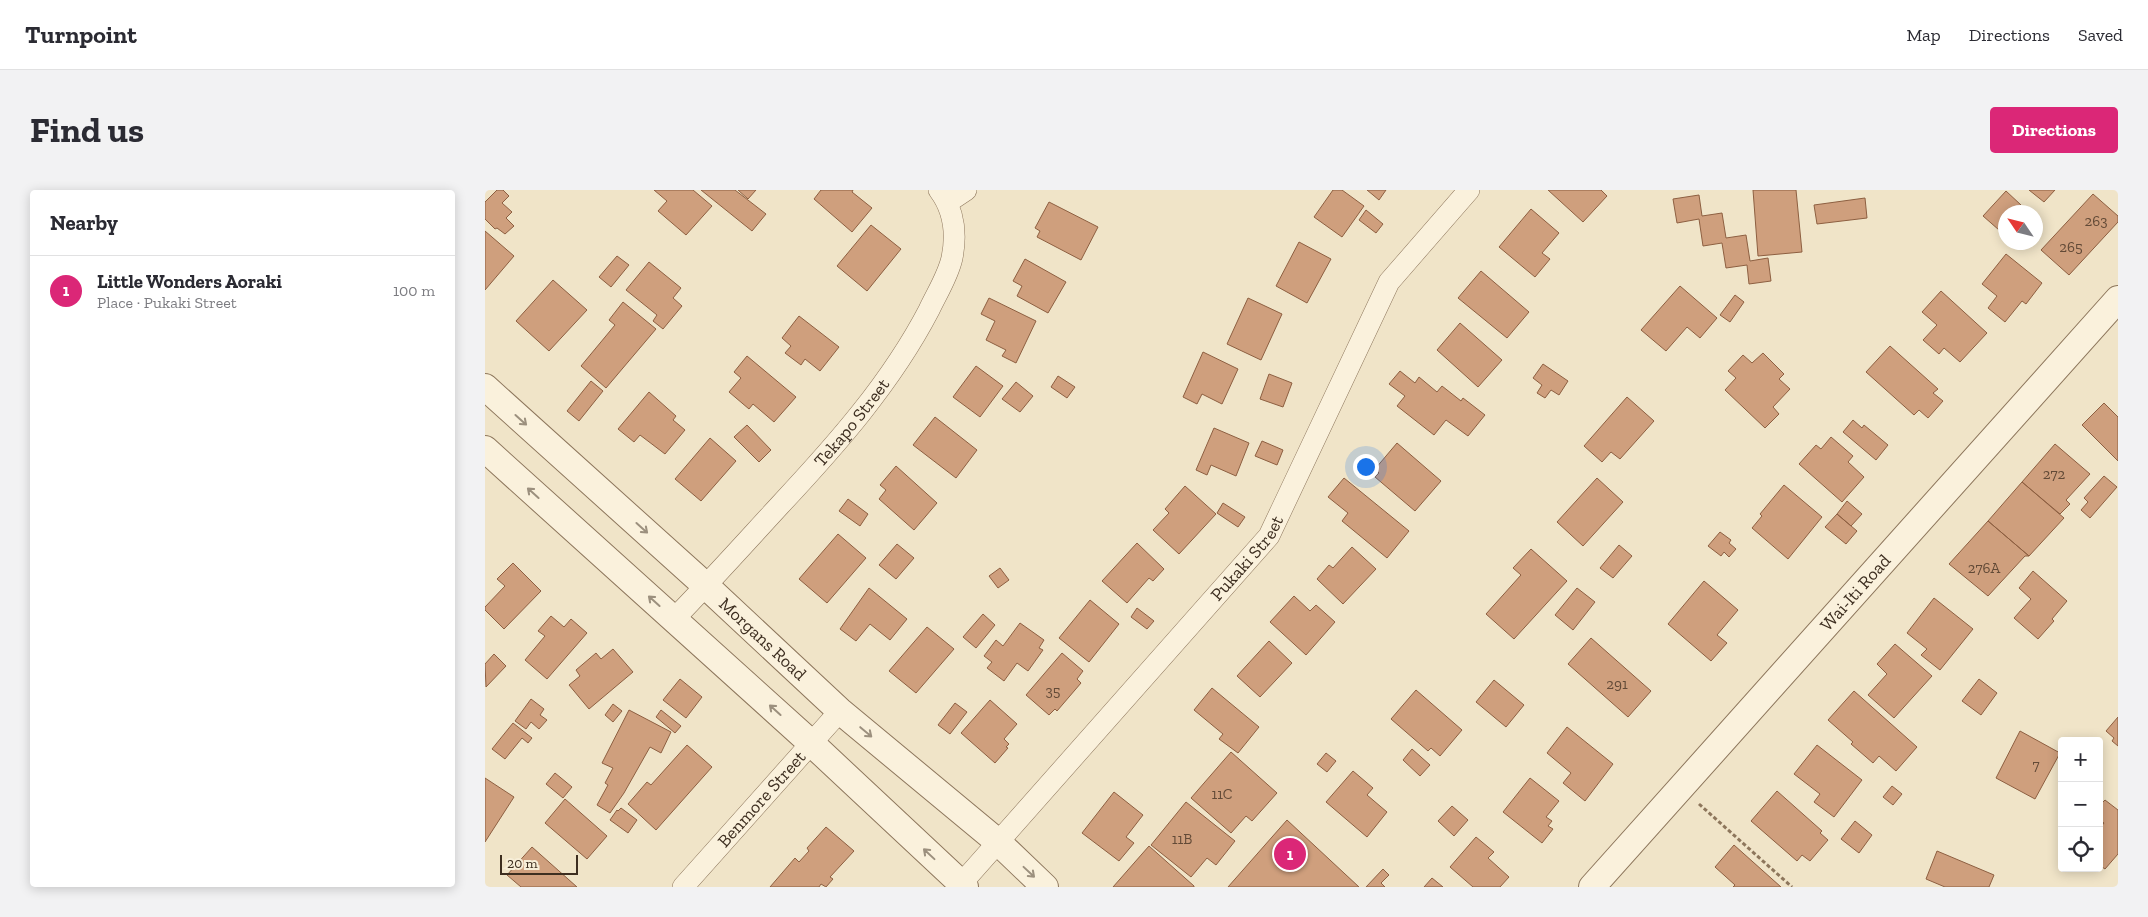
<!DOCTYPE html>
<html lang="en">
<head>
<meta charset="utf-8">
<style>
  body { margin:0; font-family:"Zilla Slab",serif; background:#f2f2f3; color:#2b2b33 }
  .controls { position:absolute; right:15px; bottom:15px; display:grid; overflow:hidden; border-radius:5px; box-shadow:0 2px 12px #0003 }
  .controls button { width:45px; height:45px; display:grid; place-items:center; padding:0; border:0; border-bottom:1px solid #e1e1e2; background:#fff; color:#2b2b33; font:25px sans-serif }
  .compass { position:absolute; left:1513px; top:15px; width:45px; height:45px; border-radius:50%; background:#fff; box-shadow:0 2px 12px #0003; rotate:305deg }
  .scale { position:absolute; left:15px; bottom:12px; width:78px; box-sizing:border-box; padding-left:5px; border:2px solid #3d2e20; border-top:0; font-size:14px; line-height:18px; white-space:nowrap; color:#3d2e20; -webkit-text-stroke:4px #f7eed8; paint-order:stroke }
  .you { position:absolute; left:880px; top:276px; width:18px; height:18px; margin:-12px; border:4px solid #fff; border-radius:50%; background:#1a73e8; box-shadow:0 0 0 8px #1a73e833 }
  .badge { display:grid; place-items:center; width:32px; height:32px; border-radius:50%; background:#db2777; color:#fff; font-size:16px; font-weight:700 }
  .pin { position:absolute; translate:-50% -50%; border:2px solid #fff; box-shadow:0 1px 5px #0006 }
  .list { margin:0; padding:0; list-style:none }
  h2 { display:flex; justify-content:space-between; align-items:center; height:65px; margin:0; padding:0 20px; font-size:21px }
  h2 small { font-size:16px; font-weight:400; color:#7c7c81 }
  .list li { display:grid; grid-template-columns:32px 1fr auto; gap:15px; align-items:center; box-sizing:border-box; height:70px; padding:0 20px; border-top:1px solid #e1e1e2 }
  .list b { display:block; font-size:19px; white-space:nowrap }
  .list p { margin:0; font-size:16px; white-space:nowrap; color:#7c7c81 }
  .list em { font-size:16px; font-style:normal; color:#7c7c81 }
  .icon { flex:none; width:28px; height:28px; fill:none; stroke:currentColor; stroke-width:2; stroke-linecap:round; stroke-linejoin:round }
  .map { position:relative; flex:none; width:1633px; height:697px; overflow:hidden; border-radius:5px }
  header { display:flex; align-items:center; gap:30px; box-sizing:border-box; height:70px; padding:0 25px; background:#fff; border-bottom:1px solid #e1e1e2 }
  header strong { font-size:24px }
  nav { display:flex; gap:28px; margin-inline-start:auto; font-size:18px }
  .intro { display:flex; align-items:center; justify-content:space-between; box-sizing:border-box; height:120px; padding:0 30px }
  h1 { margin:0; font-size:35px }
  .button { padding:12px 22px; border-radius:5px; background:#db2777; color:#fff; font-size:18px; font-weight:700 }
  main { display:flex; gap:30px; padding:0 30px }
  aside { flex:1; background:#fff; border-radius:5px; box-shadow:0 2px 12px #0003 }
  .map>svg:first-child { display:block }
</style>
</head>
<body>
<header>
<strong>Turnpoint</strong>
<nav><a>Map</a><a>Directions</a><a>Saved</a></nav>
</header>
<div class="intro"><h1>Find us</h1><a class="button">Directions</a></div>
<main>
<aside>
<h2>Nearby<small></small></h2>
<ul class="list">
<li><span class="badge">1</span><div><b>Little Wonders Aoraki</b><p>Place · Pukaki Street</p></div><em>100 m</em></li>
</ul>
</aside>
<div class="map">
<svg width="1633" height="697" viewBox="0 0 1633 697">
  <rect width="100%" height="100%" fill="#f0e4c8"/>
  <!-- building -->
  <path fill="#cf9f7d" stroke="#8d5f41" d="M12,0H18L24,6L17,13L27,22L21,28L29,36L20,44L12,38L10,39L0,29V12Z
    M169,0H208L227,16L201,45L173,21L182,11Z
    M216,0H250L281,24L267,41Z
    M253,0H271L263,9Z
    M336,0H368L367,2L387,18L367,42L329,9Z
    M848,0H857L879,16L857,47L829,27Z
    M882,0H901L894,10Z
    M1063,0H1116L1122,6L1098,32Z
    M1268,0H1311L1317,62L1273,66Z
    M1544,0H1570L1559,12Z
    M1521,1L1536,15L1530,22H1520V33L1514,40L1498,26Z
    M1608,4L1633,26V32L1584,85L1556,60Z
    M1214,5L1217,26L1237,23L1241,48L1261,45L1265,71L1283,68L1286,91L1264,94L1262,75L1241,78L1237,53L1218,56L1214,29L1192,33L1188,9Z
    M1380,8L1382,28L1332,34L1329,15Z
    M564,12L613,37L596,70L552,47L555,41L550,38Z
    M1046,19L1074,43L1057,63L1065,69L1050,87L1014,57Z
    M881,20L898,34L891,43L874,30Z
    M386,35L416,59L382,101L352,76Z
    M0,41L29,66L0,100Z
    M814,52L846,69L822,113L791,96Z
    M1521,64L1557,93L1541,114L1537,111L1520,132L1503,118L1512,106L1497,94Z
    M132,66L144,75L126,97L114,87Z
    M540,69L581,92L563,123L532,106L537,96L528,91Z
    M164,72L196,98L188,108L197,116L178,139L168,131L172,125L141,100Z
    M996,81L1044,122L1022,148L973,108Z
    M68,90L102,120L64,161L31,131Z
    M1195,96L1232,128L1215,148L1202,137L1181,161L1156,140Z
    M1456,101L1502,143L1475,172L1459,158L1454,164L1438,150L1452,135L1437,122Z
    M1250,105L1259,112L1245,132L1235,125Z
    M504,108L551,131L531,173L517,166L521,160L501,150L510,131L496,124Z
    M763,108L797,124L776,170L742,154Z
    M138,112L171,139L121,198L96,176L130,135L124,130Z
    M314,126L354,157L335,181L320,169L316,175L300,163L306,156L297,148Z
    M975,133L1017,170L993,197L952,160Z
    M1405,156L1453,199L1448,203L1458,211L1443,228L1434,220L1429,225L1381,182Z
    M718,162L753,179L737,214L717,204L712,214L698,207Z
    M1278,163L1299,184L1294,189L1305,199L1288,217L1294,224L1280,238L1240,200L1251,188L1243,181L1258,165L1267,173Z
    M262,166L311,207L289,232L268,214L264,219L244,202L256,188L249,182Z
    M1058,174L1083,191L1074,205L1066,200L1060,208L1052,203L1057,195L1048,188Z
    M491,176L518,196L495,227L468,207Z
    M915,181L930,193L934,187L952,202L957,196L976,211L978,208L1000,225L983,246L961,230L949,245L912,216L920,206L904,194Z
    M784,184L807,193L798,217L775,209Z
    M573,186L590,197L582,208L566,197Z
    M106,191L118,201L94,231L82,221Z
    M531,192L548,206L535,222L517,209Z
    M164,202L191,226L188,230L200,240L180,264L155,245L149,252L133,239Z
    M1142,207L1169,231L1135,269L1126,262L1117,272L1099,256Z
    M1619,213L1633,227V271L1597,235Z
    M450,227L492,260L471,288L428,255Z
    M1368,230L1377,238L1379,235L1403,255L1391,270L1358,242Z
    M262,235L286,260L274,272L249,247Z
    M729,238L764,253L751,286L726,275L722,285L711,280Z
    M1346,247L1368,266L1363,272L1379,287L1357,312L1314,274L1331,255L1336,259Z
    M225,248L251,271L216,311L190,289Z
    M777,251L798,260L792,275L770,266Z
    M912,253L956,291L930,321L890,287L894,283L890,279Z
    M1570,254L1605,284L1581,310L1585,314L1575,324L1537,292Z
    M411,276L452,313L429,340L394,309L401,300L395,295Z
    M1619,286L1632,297L1605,328L1596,320L1603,312L1599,308Z
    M859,288L924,341L902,368L857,331L863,323L843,307Z
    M1112,288L1138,312L1098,356L1072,332Z
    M1537,292L1579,328L1544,366L1503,331Z
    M1299,295L1337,327L1303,369L1267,338L1277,326L1275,324Z
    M700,296L731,324L694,364L668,340L684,323L680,319Z
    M363,309L383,324L375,336L354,321Z
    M1362,311L1377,324L1366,336L1352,324Z
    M738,313L760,327L753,337L732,323Z
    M1352,324L1372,341L1361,354L1340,337Z
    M1503,331L1544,366H1540L1503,406L1464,374Z
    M1235,342L1246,350L1244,353L1251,359L1244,367L1239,362L1236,366L1223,356Z
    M353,344L381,368L342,413L314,389Z
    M652,353L679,379L668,391L664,388L642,413L617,391Z
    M412,354L429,368L411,389L394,375Z
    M1134,355L1147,366L1128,388L1115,378Z
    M867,357L891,379L858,414L832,389L844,375L848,378Z
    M1046,359L1082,391L1029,449L1001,424L1036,385L1028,378Z
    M28,373L56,401L19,439L0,420V417L20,396L12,389Z
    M515,378L524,390L513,398L504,386Z
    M1548,381L1582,411L1567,429L1569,431L1553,449L1529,428L1546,409L1534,398Z
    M1219,391L1253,420L1232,445L1242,453L1226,471L1183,434Z
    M384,398L422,429L405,450L385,434L371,451L355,439Z
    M1092,398L1110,412L1088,440L1070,425Z
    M809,406L825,421L831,415L850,432L821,465L785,432Z
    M1449,408L1488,439L1455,480L1436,465L1442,459L1422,443Z
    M605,410L634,434L604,472L574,448Z
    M652,418L669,431L662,439L646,427Z
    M498,424L510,435L491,458L478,447Z
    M66,426L79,437L86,429L102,443L62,489L40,470L60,446L53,441Z
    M535,433L559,450L554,458L558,460L543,481L532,473L519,491L502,478L507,472L499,466L511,450L518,456Z
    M442,437L469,459L431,503L404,481Z
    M1106,448L1166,501L1143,527L1083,474Z
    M784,451L807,473L775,507L752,486Z
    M1410,454L1447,486L1409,528L1383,505L1402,484L1392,474Z
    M128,459L148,482L104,519L84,495L95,486L91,480L111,463L116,469Z
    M577,463L598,481L592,489L596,493L572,521L570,519L564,525L541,505Z
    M9,464L21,476L1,497L0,474Z
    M195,489L217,507L201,528L178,510Z
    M1494,489L1512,503L1496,525L1477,511Z
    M1009,490L1039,515L1021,537L991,512Z
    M727,498L774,537L753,563L734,549L738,544L709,520Z
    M931,500L977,540L955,566L946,558L943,561L906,529Z
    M1369,501L1432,557L1411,581L1394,566L1388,573L1366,554L1368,552L1343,530Z
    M46,509L59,519L55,525L62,530L54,539L46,532L41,539L30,531Z
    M505,510L532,534L519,549L524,554L521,557L523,558L510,573L476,543Z
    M470,513L482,522L465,544L453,535Z
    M128,514L137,521L128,532L120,525Z
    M144,520L186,542L176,563L165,557L139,603L125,623L112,615L123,595L120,593L128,578L117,573Z
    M176,520L196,536L190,543L171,527Z
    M1633,527V556L1627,551L1629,548L1621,541Z
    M28,533L47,548L43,553L37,548L20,569L7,559Z
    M1082,537L1128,574L1100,611L1078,593L1086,583L1062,563Z
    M1535,541L1575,563L1550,609L1511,588Z
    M202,555L227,577L171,640L143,614L162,592L166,595Z
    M1332,555L1377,590L1349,627L1329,612L1335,604L1309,584Z
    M927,559L945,575L935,586L918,570Z
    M746,562L792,603L767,631L761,626L746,643L706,608Z
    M841,563L851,571L842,582L832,574Z
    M868,581L888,598L882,605L902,622L882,647L841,612Z
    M70,583L87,597L78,608L61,594Z
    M0,588L29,607L0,652Z
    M1045,588L1074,611L1061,627L1067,631L1063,636L1068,639L1057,653L1018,622Z
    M1407,596L1417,604L1408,615L1398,607Z
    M1292,601L1337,641L1335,643L1343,650L1325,671L1317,665L1312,671L1266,631Z
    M629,602L658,625L641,647L649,653L634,671L597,643Z
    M80,609L122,646L102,669L60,633Z
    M1620,610L1633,620V664L1620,679L1614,675V639L1619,633L1614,629V616Z
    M701,612L750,651L731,675L722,668L706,687L666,655Z
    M967,616L983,630L969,646L953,631Z
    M136,618L152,630L143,643L125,630L132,620L133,621Z
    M802,630L874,697H743Z
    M1370,631L1387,645L1374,663L1356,649Z
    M341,637L369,661L345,687L348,689L341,697L336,694L334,697H285L310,668L314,672L324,661L322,658Z
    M991,647L1009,662L1003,668L1024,687L1015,697H988L965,677Z
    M1249,655L1296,697H1248L1250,695L1230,677Z
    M664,656L709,696V697H628Z
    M47,657L92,697H36L22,685Z
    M1452,661L1509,685L1504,697H1460L1441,689Z
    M898,679L904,685L896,693L900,697H881Z
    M947,688L958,697H939Z"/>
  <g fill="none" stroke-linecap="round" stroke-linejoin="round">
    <!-- minor casing -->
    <g stroke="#8d765c" stroke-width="22">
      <g id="minor">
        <path d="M463,12L481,0"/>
        <path id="s1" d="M189,429C225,392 260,353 295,315C351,255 406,193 444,120C452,103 463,86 467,68C472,43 469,20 454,0"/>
        <path id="s2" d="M476,694L784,346L904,92L984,0"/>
        <path id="s3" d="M198,697L355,521"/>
      </g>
    </g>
    <!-- tertiary casing -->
    <g stroke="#8d765c" stroke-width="28">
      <g id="tertiary">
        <path id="s4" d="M0,197L221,396L355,521L513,652L560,697"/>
        <path d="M0,259L326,553L480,697"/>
        <path id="s5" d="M1107,697L1633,109"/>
      </g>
    </g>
    <!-- path -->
    <path stroke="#8d765c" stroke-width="3" stroke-dasharray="4 2.5" stroke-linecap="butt" d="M1214,614L1307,697"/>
    <!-- minor -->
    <use href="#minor" stroke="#faf1dc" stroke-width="21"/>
    <!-- tertiary -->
    <use href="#tertiary" stroke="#faf1dc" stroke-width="26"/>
  </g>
  <!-- one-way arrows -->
  <defs><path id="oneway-shaft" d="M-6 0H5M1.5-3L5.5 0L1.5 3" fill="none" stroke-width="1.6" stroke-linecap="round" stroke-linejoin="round" transform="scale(1.25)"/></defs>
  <g stroke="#9c907e">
    <use href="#oneway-shaft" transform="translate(36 230) rotate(42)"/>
    <use href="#oneway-shaft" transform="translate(48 303) rotate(-138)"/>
    <use href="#oneway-shaft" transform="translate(157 338) rotate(42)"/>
    <use href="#oneway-shaft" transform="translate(169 411) rotate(-138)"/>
    <use href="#oneway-shaft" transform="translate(290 520) rotate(-138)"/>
    <use href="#oneway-shaft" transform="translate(381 542) rotate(40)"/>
    <use href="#oneway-shaft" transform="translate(444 664) rotate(-137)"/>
    <use href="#oneway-shaft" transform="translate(544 682) rotate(43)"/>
  </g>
  <g text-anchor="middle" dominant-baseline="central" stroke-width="5" stroke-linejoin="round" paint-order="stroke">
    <!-- number labels -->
    <g font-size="15" fill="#624a37">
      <text x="1611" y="31">263</text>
      <text x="1586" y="57">265</text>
      <text x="1569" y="284">272</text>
      <text x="1499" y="378">276A</text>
      <text x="1132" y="494">291</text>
      <text x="568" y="501">35</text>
      <text x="1551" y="575">7</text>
      <text x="737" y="604">11C</text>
      <text x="697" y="649">11B</text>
    </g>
    <!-- street labels -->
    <g font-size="18" fill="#3d2e20" stroke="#f7eed8">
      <text stroke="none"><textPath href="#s1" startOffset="265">Tekapo Street</textPath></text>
      <text stroke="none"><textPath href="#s2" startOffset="434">Pukaki Street</textPath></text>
      <text stroke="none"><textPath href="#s5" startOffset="395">Wai-Iti Road</textPath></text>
      <text stroke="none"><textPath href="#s4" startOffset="375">Morgans Road</textPath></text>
      <text stroke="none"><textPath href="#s3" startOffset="118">Benmore Street</textPath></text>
    </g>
  </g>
</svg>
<div class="controls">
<button>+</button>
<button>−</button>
<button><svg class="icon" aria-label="locate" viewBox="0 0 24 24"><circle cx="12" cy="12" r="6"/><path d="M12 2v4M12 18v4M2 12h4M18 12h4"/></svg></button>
</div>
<svg class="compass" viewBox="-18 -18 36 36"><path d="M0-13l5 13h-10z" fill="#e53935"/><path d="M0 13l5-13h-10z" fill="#7c7c81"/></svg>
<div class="scale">20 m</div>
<div class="you"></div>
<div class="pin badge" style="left:805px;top:664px">1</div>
</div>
</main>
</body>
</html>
